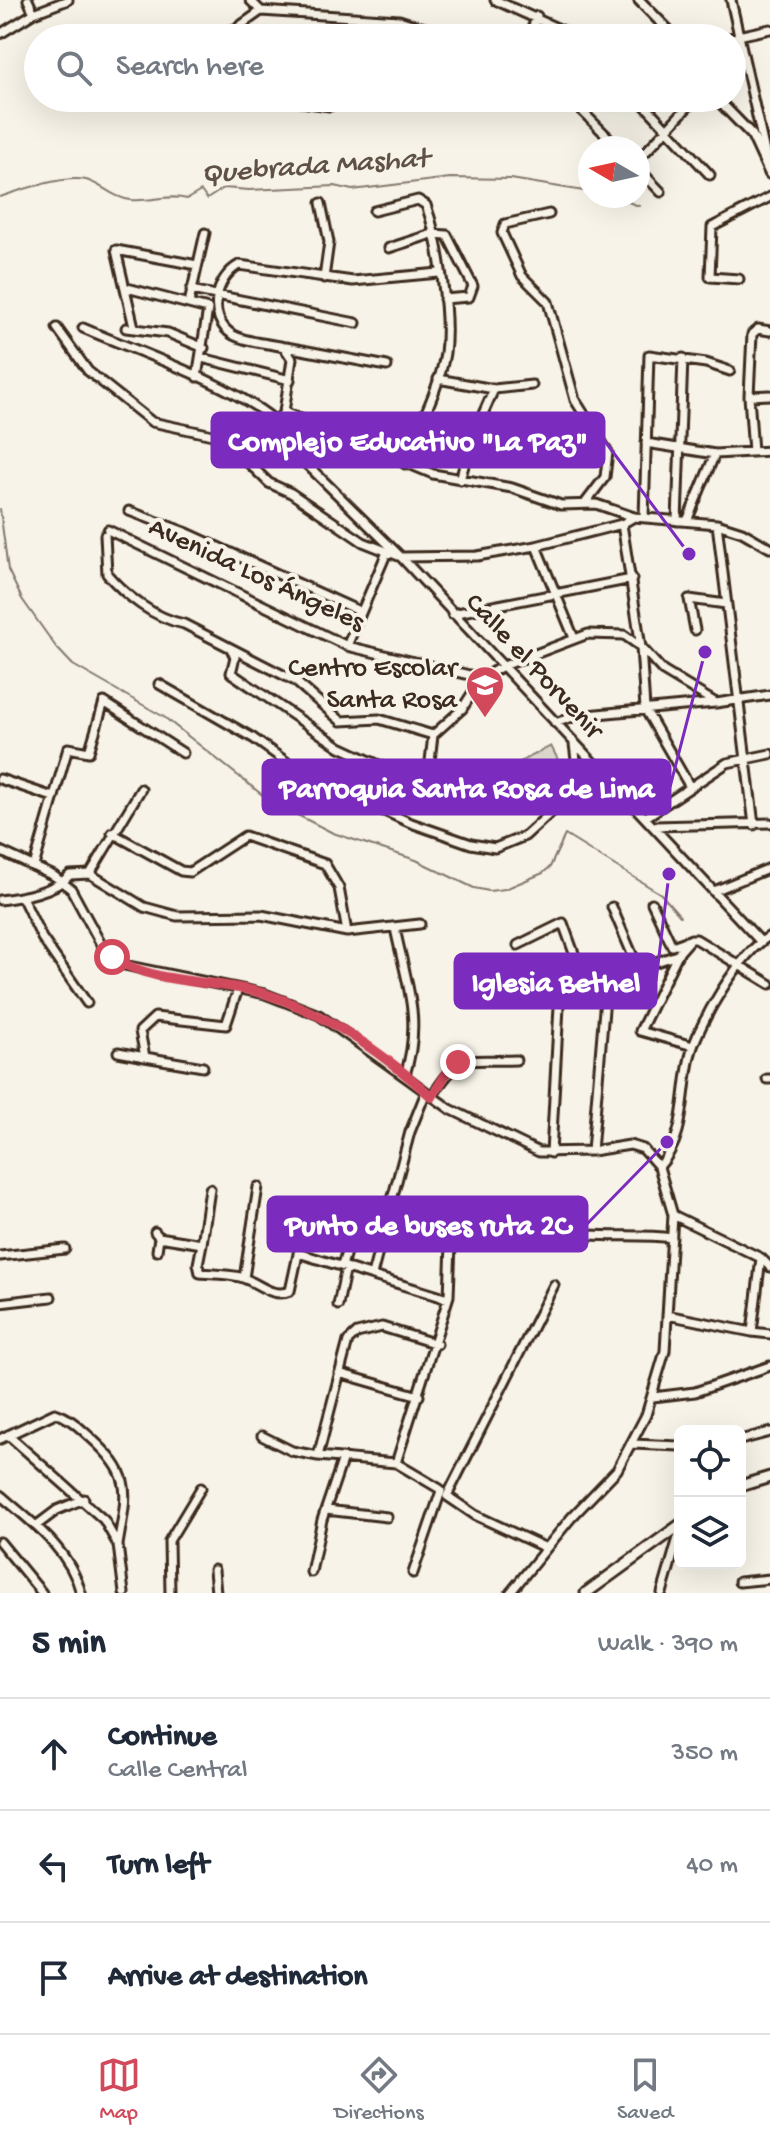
<!DOCTYPE html>
<html lang="en">
<head>
<meta charset="utf-8">
<style>
  body { margin:0; font-family:"Gochi Hand",sans-serif; background:#f6f6f7; color:#1f2937 }
  .controls { position:absolute; right:24px; bottom:24px; display:grid; overflow:hidden; border-radius:12px; box-shadow:0 8px 32px #0002 }
  .controls button { width:72px; height:72px; display:grid; place-items:center; padding:0; border:0; border-bottom:2px solid #e0e1e3; background:#fff; color:#1f2937; font:40px sans-serif }
  .compass { position:absolute; left:578px; top:136px; width:72px; height:72px; border-radius:50%; background:#fff; box-shadow:0 8px 32px #0002; rotate:279deg }
  .stop { position:absolute; width:24px; height:24px; margin:-18px; border:6px solid #d1495b; border-radius:50%; background:#fff }
  .stop.end { background:#d1495b; border-color:#fff; box-shadow:0 2px 8px #0008 }
  .list { margin:0; padding:0; list-style:none }
  h2 { display:flex; justify-content:space-between; align-items:center; height:104px; margin:0; padding:0 32px; font-size:34px }
  h2 small { font-size:26px; font-weight:400; color:#747a83 }
  .list li { display:grid; grid-template-columns:52px 1fr auto; gap:24px; align-items:center; box-sizing:border-box; height:112px; padding:0 32px; border-top:2px solid #e0e1e3 }
  .list b { display:block; font-size:30px; white-space:nowrap }
  .list p { margin:0; font-size:26px; white-space:nowrap; color:#747a83 }
  .list em { font-size:26px; font-style:normal; color:#747a83 }
  .icon { flex:none; width:44px; height:44px; fill:none; stroke:currentColor; stroke-width:2; stroke-linecap:round; stroke-linejoin:round }
  .map { position:relative; flex:none; width:770px; height:1593px; overflow:hidden }
  .search { position:absolute; background:#fff; box-shadow:0 8px 32px #0002; left:24px; right:24px; top:24px; height:88px; display:flex; align-items:center; gap:20px; box-sizing:border-box; padding:0 28px; border-radius:44px; color:#747a83; font-size:30px }
  .sheet { height:440px; background:#fff }
  nav { display:flex; justify-content:space-around; align-items:center; box-sizing:border-box; height:112px; border-top:2px solid #e0e1e3; background:#fff; font-size:22px; color:#747a83 }
  nav a { display:grid; justify-items:center; gap:4px }
  nav .on { color:#d1495b }
  .map>svg:first-child { display:block }
</style>
</head>
<body>
<div class="map">
<svg width="770" height="1593" viewBox="0 0 770 1593">
  <rect width="100%" height="100%" fill="#f7f3e8"/>
  <filter id="ink" filterUnits="userSpaceOnUse"><feTurbulence type="fractalNoise" baseFrequency=".0125" numOctaves="2"/><feDisplacementMap in="SourceGraphic" scale="16" xChannelSelector="R" yChannelSelector="G"/><feConvolveMatrix kernelMatrix="1 2 1 2 8 2 1 2 1" color-interpolation-filters="sRGB"/></filter>
  <g filter="url(#ink)">
    <!-- green -->
    <path fill="#dbd6cb" stroke="#8b8074" stroke-width="2" d="M551,746L569,781L501,816L483,781Z"/>
    <g fill="none" stroke-linecap="round" stroke-linejoin="round">
      <!-- stream -->
      <path stroke="#84786c" stroke-width="2" d="M612,196L639,206
        M0,197C20,190 65,175 86,180C101,184 113,198 131,200C150,202 168,194 187,199L201,191L207,199L224,188L249,190L335,186L352,190L450,178L511,179L590,192
        M0,509L8,570L22,599L56,647L73,665L164,717L270,801L333,833L416,860L474,888L489,891L505,889L543,873L550,867L565,835L661,894L680,916"/>
      <!-- minor casing -->
      <g stroke="#3b2a1e" stroke-width="13">
        <path id="minor" d="M28,0L34,13
          M495,0L579,38
          M731,0L769,170
          M261,11L399,20L456,38
          M0,34L34,13L68,0
          M211,38L237,28L261,11L250,0
          M528,38L537,16
          M729,38L770,29
          M274,98L330,106
          M569,98L619,148
          M638,98L710,175
          M638,160L696,98
          M638,168L661,192
          M321,203L329,242L324,278
          M374,211L418,200L426,205C439,241 450,316 445,353C439,392 417,427 405,464
          M549,214L505,224L502,233L522,276L548,302L575,400L608,452L605,477L586,502
          M389,248L432,234L447,235L473,286L469,297L444,299
          M739,279L710,277L712,227L770,197
          M127,288L208,309L197,377
          M191,290L356,323
          M189,303L205,233
          M134,327L116,250L197,265
          M57,328L88,371L152,422L222,437L269,483L291,493L363,542L401,557L477,556L536,546L622,524L634,517
          M83,328C138,352 230,383 274,420
          M126,328L168,333L204,348
          M286,347L387,366
          M202,358L290,380
          M438,379L494,389L532,385
          M749,396L770,395
          M284,412L292,359L284,347C268,343 248,343 233,335C206,318 215,278 239,265L353,281L439,273
          M478,429L516,447
          M646,443L715,454L770,451
          M753,452L749,396L752,334L758,329L770,331
          M460,480L471,441L494,389
          M129,511L185,532L359,611
          M644,517L649,355L706,363L730,371
          M677,521L683,358
          M687,521L715,454
          M622,524L641,647L663,671L716,703L770,695
          M717,524L754,825
          M108,530L347,646L482,678
          M105,535L107,574C126,596 154,618 184,624L295,681L341,721L379,719L433,735L462,709L482,678L501,667L588,634L624,635L641,647L645,709L690,787
          M536,546L574,638
          M452,614L632,579
          M695,630L689,599L726,604
          M347,646L387,552
          M232,651L235,657L231,673L340,747L416,782L423,781L429,770L433,735
          M159,684L253,738L306,776L411,823L471,844L495,848L525,836L567,798L574,788L577,768L574,744
          M555,723L576,716L715,703
          M0,779L53,797
          M646,817L727,763L770,754
          M655,826L770,823
          M112,833L181,871L190,872L245,836L325,864L339,888L347,932
          M0,851L54,876L71,889L102,946L124,965L265,994L319,1015L450,1109L539,1152L592,1151L630,1145L643,1149L659,1167L673,1215L761,1258L770,1267
          M34,866L68,748L89,752L104,702L183,753
          M90,874L141,789
          M714,891L770,868
          M22,897L42,938L87,1003
          M0,900C22,897 54,892 70,875L90,874L144,907L177,916L261,915L347,932L420,924
          M652,903L672,946L689,940
          M612,907L638,968
          M395,928C406,983 423,1018 405,1075
          M760,941L401,557L276,434L273,425L284,412L433,474L512,488L561,505L596,504L634,517L717,524L742,532L770,548
          M518,945L563,923L579,967
          M677,956L640,1031L693,1046
          M526,991L579,967L607,974L623,973L677,955L691,939H696L770,984
          M118,1052L145,1057
          M203,1067L145,1057L140,1031L155,1017L226,1025L238,989
          M767,1079H770
          M432,1097C460,1051 466,1062 516,1060
          M592,1151L607,974
          M551,1153L560,988L556,977
          M659,1167C687,1136 681,1095 690,1057C697,1025 741,951 770,936
          M387,1219L447,1238L451,1244L449,1296L396,1463L440,1489
          M155,1232L159,1237L202,1244L198,1264L200,1273C213,1274 228,1274 240,1277C257,1281 271,1299 290,1291L305,1222
          M590,1235C618,1237 644,1234 672,1238
          M202,1244L210,1189
          M157,1251L159,1237
          M298,1253L448,1299
          M0,1256L65,1249
          M761,1258L752,1332L770,1334
          M342,1266L357,1214
          M372,1275L410,1132L426,1092
          M244,1278L258,1187
          M0,1303L51,1297
          M338,1305L346,1267
          M667,1315L752,1332
          M339,1373L419,1396
          M653,1397L695,1392L770,1366
          M8,1435L104,1520L118,1545L124,1593
          M262,1436L292,1451L318,1456
          M0,1439L55,1413C69,1417 80,1428 91,1438C134,1477 127,1491 118,1545
          M740,1440L770,1432
          M632,1444L680,1446
          M396,1463L318,1456L348,1341L357,1333L382,1327L437,1344
          M0,1495C33,1523 70,1550 81,1593
          M326,1510L387,1517
          M37,1525L57,1510L84,1499
          M0,1542L42,1593
          M546,1548L475,1515L447,1496L554,1285
          M214,1570L216,1593
          M311,1572L322,1520L343,1458
          M413,1573L441,1491
          M739,1582L770,1579
          M170,1593L169,1541L201,1488
          M510,1593L571,1518L617,1470L646,1415L665,1351L673,1215
          M662,1593L680,1531"/>
      </g>
      <!-- tertiary casing -->
      <g stroke="#3b2a1e" stroke-width="14">
        <path id="tertiary" d="M639,0L676,38
          M716,98L752,135L770,174"/>
      </g>
      <!-- secondary casing -->
      <g stroke="#3b2a1e" stroke-width="15">
        <path id="secondary" d="M740,1486L770,1477
          M586,1593L680,1525"/>
      </g>
      <!-- minor -->
      <use href="#minor" stroke="#f7f3e8" stroke-width="7"/>
      <!-- tertiary -->
      <use href="#tertiary" stroke="#f7f3e8" stroke-width="8"/>
      <!-- secondary -->
      <use href="#secondary" stroke="#f7f3e8" stroke-width="9"/>
    </g>
  </g>
  <g fill="none" stroke-linecap="round" stroke-linejoin="round" filter="url(#ink)">
    <!-- route -->
    <path stroke="#d1495b" stroke-width="10" d="M112,957C156,986 217,979 266,994C327,1013 385,1055 432,1097L449,1069L458,1062"/>
  </g>
  <!-- icons -->
  <defs>
    <g id="school-pin" transform="scale(2)"><path d="M0 17L-7.5 6A9.5 9.5 0 1 1 7.5 6Z" fill="#d1495b" stroke="#f7f3e8"/><path d="M0-5L7-2L0 1L-7-2ZM-4 1L0 2.5L4 1V4Q0 6-4 4Z" fill="#fff"/></g>
  </defs>
  <g fill-rule="evenodd">
    <use href="#school-pin" x="485" y="685"/>
  </g>
  <g text-anchor="middle" dominant-baseline="central" stroke-width="8" stroke-linejoin="round" paint-order="stroke">
    <!-- street labels -->
    <g font-size="28" fill="#3b2a1e" stroke="#f7f3e8">
      <text transform="translate(256 576) rotate(25)">Avenida Los Ángeles</text>
      <text transform="translate(533 667) rotate(47)">Calle el Porvenir</text>
    </g>
    <!-- poi labels -->
    <g font-size="28" fill="#3b2a1e" stroke="#f7f3e8" text-anchor="end">
      <text x="457" y="669">Centro Escolar<tspan x="457" dy="32">Santa Rosa</tspan></text>
    </g>
    <!-- water labels -->
    <g font-size="30" font-style="italic" fill="#5f5145" stroke="#f7f3e8">
      <text transform="translate(315 168) rotate(-4)">Quebrada Mashat</text>
    </g>
  </g>
  <!-- callouts -->
  <path fill="none" stroke="#7b2cbf" stroke-width="3" d="M689 554L604 440M705 652L670 787M669 874L656 981M667 1142L587 1224"/>
  <g fill="#7b2cbf" stroke="#f7f3e8" stroke-width="3">
    <circle cx="689" cy="554" r="8"/>
    <circle cx="705" cy="652" r="8"/>
    <circle cx="669" cy="874" r="8"/>
    <circle cx="667" cy="1142" r="8"/>
  </g>
  <g fill="#7b2cbf" stroke="#7b2cbf" stroke-width="3">
    <rect x="212" y="413" width="392" height="54" rx="8"/>
    <rect x="263" y="760" width="407" height="54" rx="8"/>
    <rect x="455" y="954" width="201" height="54" rx="8"/>
    <rect x="268" y="1197" width="319" height="54" rx="8"/>
  </g>
  <g font-size="30" text-anchor="middle" font-weight="bold" fill="#fff">
    <text x="408" y="450">Complejo Educativo "La Paz"</text>
    <text x="467" y="797">Parroquia Santa Rosa de Lima</text>
    <text x="556" y="991">Iglesia Bethel</text>
    <text x="428" y="1234">Punto de buses ruta 2C</text>
  </g>
</svg>
<div class="controls">
<button><svg class="icon" aria-label="locate" viewBox="0 0 24 24"><circle cx="12" cy="12" r="6"/><path d="M12 2v4M12 18v4M2 12h4M18 12h4"/></svg></button>
<button><svg class="icon" aria-label="layers" viewBox="0 0 24 24"><path d="M12 4l9 5-9 5-9-5zM3 14l9 5 9-5"/></svg></button>
</div>
<svg class="compass" viewBox="-18 -18 36 36"><path d="M0-13l5 13h-10z" fill="#e53935"/><path d="M0 13l5-13h-10z" fill="#747a83"/></svg>
<div class="stop" style="left:112px;top:957px"></div>
<div class="stop end" style="left:458px;top:1062px"></div>
<div class="search"><svg class="icon" aria-label="search" viewBox="0 0 24 24"><circle cx="10" cy="10" r="6"/><path d="M15 15l6 6"/></svg>Search here</div>
</div>
<section class="sheet">
<h2>5 min<small>Walk · 390 m</small></h2>
<ul class="list">
<li><svg class="icon" aria-label="ahead" viewBox="0 0 24 24"><path d="M12 20V5M6 11l6-6 6 6"/></svg><div><b>Continue</b><p>Calle Central</p></div><em>350 m</em></li>
<li><svg class="icon" aria-label="left" viewBox="0 0 24 24"><path d="M17 20v-9H6M10 6l-5 5 5 5"/></svg><div><b>Turn left</b></div><em>40 m</em></li>
<li><svg class="icon" aria-label="arrive" viewBox="0 0 24 24"><path d="M6 21V4h12l-3 4 3 4H6"/></svg><div><b>Arrive at destination</b></div></li>
</ul>
</section>
<nav>
<a class="on"><svg class="icon" aria-label="map" viewBox="0 0 24 24"><path d="M3 6l6-2 6 2 6-2v14l-6 2-6-2-6 2zM9 4v14M15 6v14"/></svg>Map</a>
<a><svg class="icon" aria-label="directions" viewBox="0 0 24 24"><path d="M12 3l9 9-9 9-9-9zM9 14v-3h6M13 9l2 2-2 2"/></svg>Directions</a>
<a><svg class="icon" aria-label="saved" viewBox="0 0 24 24"><path d="M7 4h10v16l-5-4-5 4z"/></svg>Saved</a>
</nav>
</body>
</html>
